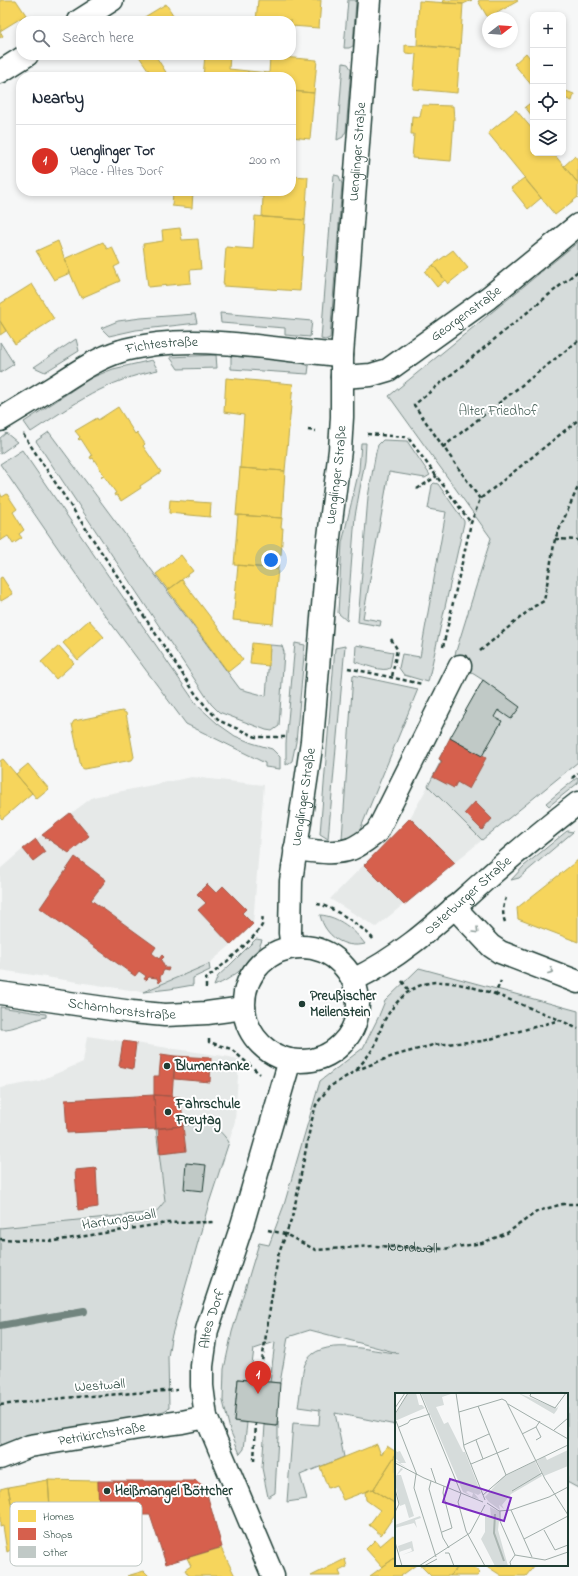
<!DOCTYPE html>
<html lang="en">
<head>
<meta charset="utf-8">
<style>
  body { margin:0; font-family:"Indie Flower",sans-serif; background:#f6f6f7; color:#1f2937 }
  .controls { position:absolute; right:12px; top:12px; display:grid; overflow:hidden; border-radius:8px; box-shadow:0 2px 6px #0003 }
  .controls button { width:36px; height:36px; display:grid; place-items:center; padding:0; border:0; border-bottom:1px solid #e0e1e3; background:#fff; color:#1f2937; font:20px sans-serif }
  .compass { position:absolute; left:482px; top:12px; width:36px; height:36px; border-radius:50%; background:#fff; box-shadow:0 2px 6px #0003; rotate:73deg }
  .you { position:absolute; left:271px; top:560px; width:14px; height:14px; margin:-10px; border:3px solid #fff; border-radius:50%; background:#1a73e8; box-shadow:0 0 0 6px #1a73e833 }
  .badge { display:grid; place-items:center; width:26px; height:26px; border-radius:50%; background:#d93025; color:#fff; font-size:13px; font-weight:700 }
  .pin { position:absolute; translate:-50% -33px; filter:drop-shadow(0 1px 2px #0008) }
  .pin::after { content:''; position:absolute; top:21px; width:14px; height:12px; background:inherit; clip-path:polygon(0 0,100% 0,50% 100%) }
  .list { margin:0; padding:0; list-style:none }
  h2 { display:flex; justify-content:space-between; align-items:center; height:52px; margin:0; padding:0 16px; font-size:17px }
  h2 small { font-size:13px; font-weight:400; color:#747a83 }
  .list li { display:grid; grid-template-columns:26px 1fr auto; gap:12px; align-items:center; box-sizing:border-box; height:72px; padding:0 16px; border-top:1px solid #e0e1e3 }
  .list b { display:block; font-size:15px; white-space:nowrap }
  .list p { margin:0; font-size:13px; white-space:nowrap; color:#747a83 }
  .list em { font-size:13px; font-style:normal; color:#747a83 }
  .icon { flex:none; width:22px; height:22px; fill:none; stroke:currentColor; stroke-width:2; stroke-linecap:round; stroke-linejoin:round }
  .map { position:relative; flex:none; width:578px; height:1576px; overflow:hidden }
  .search { position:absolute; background:#fff; box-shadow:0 2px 6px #0003; left:16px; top:16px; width:280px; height:44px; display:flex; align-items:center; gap:10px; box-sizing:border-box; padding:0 14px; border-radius:16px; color:#747a83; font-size:15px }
  .panel { position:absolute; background:#fff; box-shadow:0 2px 6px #0003; left:16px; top:72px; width:280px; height:124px; border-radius:16px }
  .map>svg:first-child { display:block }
</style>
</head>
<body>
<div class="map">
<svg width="578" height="1576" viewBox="0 0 578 1576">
  <rect width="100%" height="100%" fill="#f6f7f7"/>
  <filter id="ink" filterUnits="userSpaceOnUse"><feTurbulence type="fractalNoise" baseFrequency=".025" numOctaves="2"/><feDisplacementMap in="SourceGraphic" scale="8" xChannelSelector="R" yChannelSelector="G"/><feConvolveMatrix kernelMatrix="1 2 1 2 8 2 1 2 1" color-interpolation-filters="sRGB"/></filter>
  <g filter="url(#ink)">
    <!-- built -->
    <path fill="#e6e9e8" d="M192,777L264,785L253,924L231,945L206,966L143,992L0,970V869L23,849L93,797Z
      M428,786L482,840L376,927L330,899L410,818Z
      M87,1036L230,1057L239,1061L235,1122L229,1142L220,1130L211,1125L203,1123L156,1129L165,1201L156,1212L0,1228V1088L39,1081L83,1062Z"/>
    <!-- green -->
    <path fill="#d6dcdb" stroke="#7a8c88" d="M348,0H356L353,46L349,48H344Z
      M343,63L348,64L351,69L346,131L343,137L337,140Z
      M334,175L339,176L342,184L330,338L325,340L321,339Z
      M578,242V762L482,840L428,786L441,761L439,759L483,680L453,661L491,538L389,396Z
      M220,313L312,321L310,337L285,335V328L221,323Z
      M195,314L197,323L136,330L109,336L101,328L118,321L141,318Z
      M76,339L79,351L45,372L34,367Z
      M0,342L14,364L0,373Z
      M216,355L217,368L178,369L170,357Z
      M231,356L297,361L309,366L308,374L231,369Z
      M152,360L158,370C107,380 74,404 31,432L24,422L91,378L113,369Z
      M49,432L240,689L266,696L270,645L282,646L284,652L279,726L272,731L266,730L219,712L211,704L36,441Z
      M6,433L17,442L0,454V438Z
      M383,440L407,441L430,475L425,478L389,472L363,618L381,621L380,626L358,622L368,497L376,452L378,445Z
      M361,443H366L365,461L355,516L347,621L338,613L342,543L359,470Z
      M22,450L197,705L218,724L235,736L252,743L272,749L280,757V769L265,767V763L186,724L93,599L0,464Z
      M434,483L438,484L464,521V523L428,682L404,675L399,668L402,654L420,657L446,512L428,509L432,485Z
      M295,643L305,645L296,742L292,761L286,765V743Z
      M356,645L393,652L390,668C384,673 363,664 355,662Z
      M345,646L328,839L320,834L335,648Z
      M353,675L418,689L360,830L355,836L342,839Z
      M578,777V783L549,806L546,803Z
      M567,831L573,832L519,878L511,880L524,866Z
      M320,915C338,916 355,930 365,944C344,949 325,936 320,915Z
      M256,939L262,940C255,961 234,978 214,986L218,976L230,965Z
      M209,964L210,970L193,978V985L170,989L143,992Z
      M419,968L578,1011V1488L567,1482V1394H396V1425L335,1413L344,1457L300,1475L307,1499L287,1502L293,1423L319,1425L320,1410L298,1407C300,1397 302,1371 305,1364C318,1334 373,1352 398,1353L310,1330L288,1337L280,1383L270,1382L275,1342L254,1349L250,1380L238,1379L234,1421L247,1423L244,1449L240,1454L230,1430L223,1401L224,1369L232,1332L259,1243L269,1245L284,1205L320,1081L363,1048L378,1018L385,1001Z
      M0,1007L46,1014V1017C30,1020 16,1030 0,1029Z
      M203,1123C216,1125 221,1132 229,1142L209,1203L171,1338L168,1357L169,1408L164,1411L0,1445V1228L156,1212L165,1201L156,1129Z
      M278,1422V1436L275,1493L268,1497L262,1468L265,1425L277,1426Z"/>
    <!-- homes -->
    <path fill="#f6d55c" stroke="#b6a750" d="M0,0H16L26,15L0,31L3,36L0,38Z
      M258,0H321L319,28L291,26V21H256Z
      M444,0H472L463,4L443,3Z
      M480,0H517L518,1L488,18L478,1Z
      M419,1L463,4L460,49L417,45Z
      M166,4L177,21H138Z
      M405,45L460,49L457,93L413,89L416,54L405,53Z
      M526,53L533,62V87L514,64Z
      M138,55H155L169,77H153Z
      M205,55H230L229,69L248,71L247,77H203Z
      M270,56L317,60L314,93L291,91V77H247L248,71L269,73Z
      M291,91L314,93L310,139L291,137Z
      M566,91L574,94L572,101L564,98Z
      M533,101V115L532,116L525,107Z
      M422,105L453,106L454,119L451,161L412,158L414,134H411L412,116L420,117Z
      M516,110L533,130V153H553L578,183V197L555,215L488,133Z
      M575,156L578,160V183L564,166Z
      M291,176L308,177L305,220L262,217L263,197L259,196L260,191H291Z
      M524,178L541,198L528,209L511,188Z
      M173,191H193L192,208L172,206Z
      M255,216L305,220L300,291L223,286L226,247L253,249Z
      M180,228L182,240L198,239L201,269L190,270L191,283L148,287L143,244L163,241L162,230Z
      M58,241L70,273L54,280L36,251Z
      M103,242L107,249L112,247L120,264L114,267L120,281L81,298L64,259Z
      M453,250L468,268L448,284L433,265Z
      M433,265L445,280L437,287L425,272Z
      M32,284L54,319L15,344L0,321V304Z
      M0,321L6,331L0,335Z
      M226,378L293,384L285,471L240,468L244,415L224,412Z
      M118,407L135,434L137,432L145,444L143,446L161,472L140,486L141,488L121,501L117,495L115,496L114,494L116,493L104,476L102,477L101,476L104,475L93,458L91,459L90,457L92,456L81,439L79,440L78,439L80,437L75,431L97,418L98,420Z
      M240,468L285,471L282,518L236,515Z
      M0,493L2,497L7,494L17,509L13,512L24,530L19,534L22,538L13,544L8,536L0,541Z
      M170,500L211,503L210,517L169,513Z
      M238,515L282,518L281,528H283L281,555H279L278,569L234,565Z
      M181,555L193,571L168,590L156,574Z
      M238,565L278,569L273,624L233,620Z
      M2,577L13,594L1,601L0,599V578Z
      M182,580L243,660L228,672L168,590Z
      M89,620L104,637L78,660L63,643Z
      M252,643L270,645L269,666L250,664Z
      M59,646L74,663L56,679L41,662Z
      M122,711L126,713L134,757L132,760L84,769L81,767L72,724L74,721Z
      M3,759L32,793L2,819L0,817V761Z
      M28,764L49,789L37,799L16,774Z
      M578,860V942L518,919L517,908Z
      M377,1444L381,1455L387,1446L396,1452V1454L373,1490L372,1489L343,1500L336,1485L328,1488L320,1467Z
      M396,1454V1504L373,1490Z
      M48,1480L51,1518L15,1523L8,1487Z
      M48,1480L98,1481L99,1516L70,1515V1522L51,1523Z
      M8,1487L15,1523L23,1543L7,1552L3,1526L0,1527V1489Z
      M372,1489L396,1504V1513L381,1535L369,1525L380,1510L366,1500L365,1492Z
      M393,1535L396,1538V1557L382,1567L366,1549L375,1540L380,1546Z
      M221,1548L235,1576H189L185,1570L191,1566L187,1558Z
      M396,1557V1565H416L401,1576H370Z
      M345,1559L347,1567L339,1571L341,1576H311Z
      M420,1565H460L450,1576H431Z
      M460,1565H471L480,1573L477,1576H450Z
      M485,1565H535L526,1576H502Z
      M144,1571L149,1576H127Z"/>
    <!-- shops -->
    <path fill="#d6604d" stroke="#9f5646" d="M450,738L486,758L469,789L457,782L454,788L433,777L442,761L439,759Z
      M475,802L492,819L482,830L465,813Z
      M70,813L89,836L69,853L42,835Z
      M410,818L455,863L404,905L364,865Z
      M36,839L45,852L33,861L23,849Z
      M75,857L106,880L91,900L156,947L152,953L159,959L162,955L164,957L161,960L165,968H169L168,971L164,970L160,977L161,981L159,983L157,978L149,977L146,980L144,979L146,976L139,971L135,976L40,908Z
      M207,884L216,893L223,886L246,909L242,913L253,924L231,945L198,910L206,903L197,894Z
      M123,1041L136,1043L133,1069L119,1066Z
      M161,1054L175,1056L172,1096L154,1095V1076H159Z
      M175,1056L211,1058L210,1082L174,1079Z
      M154,1095L156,1129L67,1133L65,1100Z
      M154,1095L181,1097L183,1126L156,1129Z
      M183,1126L186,1151L160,1154L158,1128Z
      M96,1168L98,1207L78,1210L75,1170Z
      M195,1480L205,1487L222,1547L166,1564L150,1515H140V1529H123V1524H108V1532L98,1531L99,1516L98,1481H194Z"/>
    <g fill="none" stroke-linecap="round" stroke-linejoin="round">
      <!-- stream -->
      <path stroke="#72857f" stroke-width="8" d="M0,1326L84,1311"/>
    </g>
    <!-- building -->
    <path fill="#c0c9c6" stroke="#1f3d34" d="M483,680L520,707L511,719L498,710L494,717L502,721L482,756L450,738Z
      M186,1163L206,1165L203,1191L184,1189Z
      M238,1379L280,1383L277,1426L234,1421Z"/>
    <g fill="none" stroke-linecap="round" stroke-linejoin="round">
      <!-- minor casing -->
      <g stroke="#1f3d34" stroke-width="25">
        <g id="minor">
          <path d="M79,21L112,0"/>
          <path d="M0,72L27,55"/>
          <path id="s2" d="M342,377L371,375L388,370L488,298L578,225"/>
          <path id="s3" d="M0,420C19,408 38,397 57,385C77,372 98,358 121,351C133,347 145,346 157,344C219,337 280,351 342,355"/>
          <path d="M295,849C313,851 334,855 351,849C361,845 369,838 377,832L460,666"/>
          <path d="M454,907L491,946L500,952L578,982"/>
          <path id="s4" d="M353,980C405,955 441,919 484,881C514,854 546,828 578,803"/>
          <path id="s5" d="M0,993L132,1012L165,1015L207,1013L244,1008"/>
          <path id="s6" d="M0,1458L30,1446L145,1427L182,1422L206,1417"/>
        </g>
      </g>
      <!-- major casing -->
      <g stroke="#1f3d34" stroke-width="25">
        <g id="major">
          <path id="s7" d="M292,947L290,933L291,881L312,741L328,545L340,450L342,417V355L369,0"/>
          <circle cx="301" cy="1004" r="57"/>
          <path id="s8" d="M273,1576L206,1417L202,1386V1366L207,1330L242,1225L290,1060"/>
        </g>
      </g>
      <!-- path -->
      <g stroke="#1f3d34" stroke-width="2.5" stroke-dasharray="4 3" stroke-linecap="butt">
        <path d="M308,430L316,431"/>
        <path d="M23,434L195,693L208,709L220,721L256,737H288"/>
        <path d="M367,434L405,437L409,439L471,523"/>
        <path d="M443,447L578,341"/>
        <path d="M417,489L437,476"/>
        <path d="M480,499L414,405L578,271"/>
        <path d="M555,539L578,540"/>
        <path d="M391,639L397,649L392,677"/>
        <path d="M443,647L471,523L480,499L578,420"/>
        <path d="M480,651L533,607L544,601L555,539L578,487"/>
        <path d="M348,668L422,684"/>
        <path d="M572,778L578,773"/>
        <path d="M317,904C330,905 365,928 373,939"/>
        <path d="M505,922C502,914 503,905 506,898"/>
        <path d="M402,981L410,992"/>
        <path d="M206,988V979C217,970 257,937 262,925C263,922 262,918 263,915"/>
        <path d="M495,994L560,1020"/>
        <path d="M209,1039V1042L231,1049L260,1074"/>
        <path d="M357,1069C363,1062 369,1055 374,1047C378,1039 380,1029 384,1021C414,969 446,979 495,994L501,981"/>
        <path id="s1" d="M268,1230L285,1234L316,1250L374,1246L444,1249L482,1243L507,1233L538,1211L563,1204H578"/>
        <path d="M0,1239L54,1241L167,1223L215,1222"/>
        <path d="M259,1381L278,1256L292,1217L296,1200L311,1123L316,1105L329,1087L357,1070L393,1056L433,1045L483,1041L560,1020L578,1029"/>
        <path d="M0,1405L64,1398L177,1390"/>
        <path d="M254,1461L256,1423"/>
      </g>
      <!-- minor -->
      <use href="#minor" stroke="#fff" stroke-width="22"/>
      <!-- major -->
      <use href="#major" stroke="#fff" stroke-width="22"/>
    </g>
    <!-- one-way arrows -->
    <defs><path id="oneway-chevron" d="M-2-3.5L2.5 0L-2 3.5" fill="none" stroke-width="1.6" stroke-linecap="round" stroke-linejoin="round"/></defs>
    <g stroke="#8f9e9a">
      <use href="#oneway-chevron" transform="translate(476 931) rotate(45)"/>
      <use href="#oneway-chevron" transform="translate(551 971) rotate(21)"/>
    </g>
  </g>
  <!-- markers -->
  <g fill="#1f3d34" stroke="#fff" stroke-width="1.5">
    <circle cx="302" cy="1004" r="4"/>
    <circle cx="167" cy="1066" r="4"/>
    <circle cx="168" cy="1112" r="4"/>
    <circle cx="107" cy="1491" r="4"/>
  </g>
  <g text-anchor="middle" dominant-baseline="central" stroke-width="4" stroke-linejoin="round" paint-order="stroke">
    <!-- street labels -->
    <g font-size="14" fill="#1f3d34" stroke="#fff">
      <text stroke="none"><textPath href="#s7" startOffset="799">Uenglinger Straße</textPath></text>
      <text stroke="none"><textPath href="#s2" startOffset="143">Georgenstraße</textPath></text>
      <text stroke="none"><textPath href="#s3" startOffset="181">Fichtestraße</textPath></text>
      <text stroke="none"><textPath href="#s7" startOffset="475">Uenglinger Straße</textPath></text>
      <text stroke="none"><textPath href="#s7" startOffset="151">Uenglinger Straße</textPath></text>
      <text stroke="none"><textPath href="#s4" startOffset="143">Osterburger Straße</textPath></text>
      <text stroke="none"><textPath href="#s5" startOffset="123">Scharnhorststraße</textPath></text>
      <text transform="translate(119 1220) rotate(-9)">Hartungswall</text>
      <text stroke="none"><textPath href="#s1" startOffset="149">Nordwall</textPath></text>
      <text stroke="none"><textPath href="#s8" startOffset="272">Altes Dorf</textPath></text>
      <text transform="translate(100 1386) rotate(-4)">Westwall</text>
      <text stroke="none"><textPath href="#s6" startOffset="105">Petrikirchstraße</textPath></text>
    </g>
    <!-- park labels -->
    <g font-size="14" fill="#445d55" stroke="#fff">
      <text x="498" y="411">Alter Friedhof</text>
    </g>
    <!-- poi labels -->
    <g font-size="14" font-weight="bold" fill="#1f3d34" stroke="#fff" text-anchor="start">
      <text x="310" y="996">Preußischer<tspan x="310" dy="16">Meilenstein</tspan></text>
      <text x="175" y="1066">Blumentanke</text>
      <text x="176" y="1104">Fahrschule<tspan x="176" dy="16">Freytag</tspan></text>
      <text x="115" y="1491">Heißmangel Böttcher</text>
    </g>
  </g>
  <!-- overview -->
  <g transform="translate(395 1393)">
    <rect width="173" height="173" fill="#f6f7f7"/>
    <path d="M13,0H21L24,12H27L30,15L0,28V22ZM26,0H59L47,4L49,12L41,14L49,31L53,29L68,59H70L86,100L83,102L73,97L79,100L84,106L77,104L78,100L73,98L71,99L76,103L68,99ZM123,0L162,15L164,12L162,17L166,19L162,17L159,21ZM0,56L2,59L5,58L11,70H5L12,75L0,68L5,69L0,65ZM173,57V73L149,83L142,68L150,63L152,67ZM140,68L147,83L116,101L107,112L109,116L104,112L105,117L94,109L90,104L108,84ZM6,75L8,76L2,82H6L19,123L14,125L10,111L5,113L0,90L1,83ZM95,114L105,119L103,137L113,173H100L86,146L90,139V123L96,124ZM25,123L26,125L20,127L22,135L19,130L0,135V132ZM17,148L19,158L7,162L17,158L16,155L4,159L5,162L3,153Z" fill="#d6dcdb"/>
    <path fill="none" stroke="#aab5b1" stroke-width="2" d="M100,121L99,140L109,168"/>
    <path fill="none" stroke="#a0ada9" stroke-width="1" d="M25,0L66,100M61,0L69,54L90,107M136,0L135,3L160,15L171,0M113,11L173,46M83,13L111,82M0,15L10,0M64,19L107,6L111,8L150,86L173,122M0,21L13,0M1,28L22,82M4,34L13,30L15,27L35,21M159,37L173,25M127,41L141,34L145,28M81,47L88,66M141,47L146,44L141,34M69,52L94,41M0,70L29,85L88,109M76,71L114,55M36,75L41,90M21,81L19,95L41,164M36,88L34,96L48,145L54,155M0,96L4,111L0,119M117,98L147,80M66,100L63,109L71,138L90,173M88,102L111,82L173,52M92,110L104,118L116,117L154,104L173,94M116,117L137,164M105,118V128L120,162L150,167L173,159M149,137L160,157L173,152M47,139L57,135L48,100L49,93M129,146L173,123M0,149L7,173M50,160H54L59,173M24,173L75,140L90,112M29,173L42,166M116,173L115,169L120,162"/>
    <path fill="#7b2cbf" fill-opacity="0.15" stroke="#7b2cbf" stroke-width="2" d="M55,86L116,105L109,128L48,109Z"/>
    <rect width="173" height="173" fill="none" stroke="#1f3d34" stroke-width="2"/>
  </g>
  <!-- legend -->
  <rect x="10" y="1502" width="132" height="64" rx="6" fill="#fff" stroke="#bcc5c2" stroke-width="1"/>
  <rect x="18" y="1510" width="18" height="12" fill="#f6d55c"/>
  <rect x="18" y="1528" width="18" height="12" fill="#d6604d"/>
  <rect x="18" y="1546" width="18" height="12" fill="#c0c9c6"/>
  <g font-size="11" fill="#1f3d34">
    <text x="43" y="1520">Homes</text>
    <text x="43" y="1538">Shops</text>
    <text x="43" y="1556">Other</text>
  </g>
</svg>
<div class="controls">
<button>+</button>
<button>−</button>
<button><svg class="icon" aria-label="locate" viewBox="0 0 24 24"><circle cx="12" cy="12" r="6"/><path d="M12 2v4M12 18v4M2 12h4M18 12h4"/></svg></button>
<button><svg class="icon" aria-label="layers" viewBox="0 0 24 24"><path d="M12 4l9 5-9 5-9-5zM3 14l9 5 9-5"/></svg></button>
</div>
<svg class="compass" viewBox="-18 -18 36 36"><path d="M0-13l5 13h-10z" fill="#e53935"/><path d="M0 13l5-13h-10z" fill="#747a83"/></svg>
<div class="you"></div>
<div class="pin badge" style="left:258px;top:1394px">1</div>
<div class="search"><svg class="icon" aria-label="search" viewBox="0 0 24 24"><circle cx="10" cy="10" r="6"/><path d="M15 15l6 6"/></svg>Search here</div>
<section class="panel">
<h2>Nearby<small></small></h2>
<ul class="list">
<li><span class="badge">1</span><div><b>Uenglinger Tor</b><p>Place · Altes Dorf</p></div><em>200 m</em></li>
</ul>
</section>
</div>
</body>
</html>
